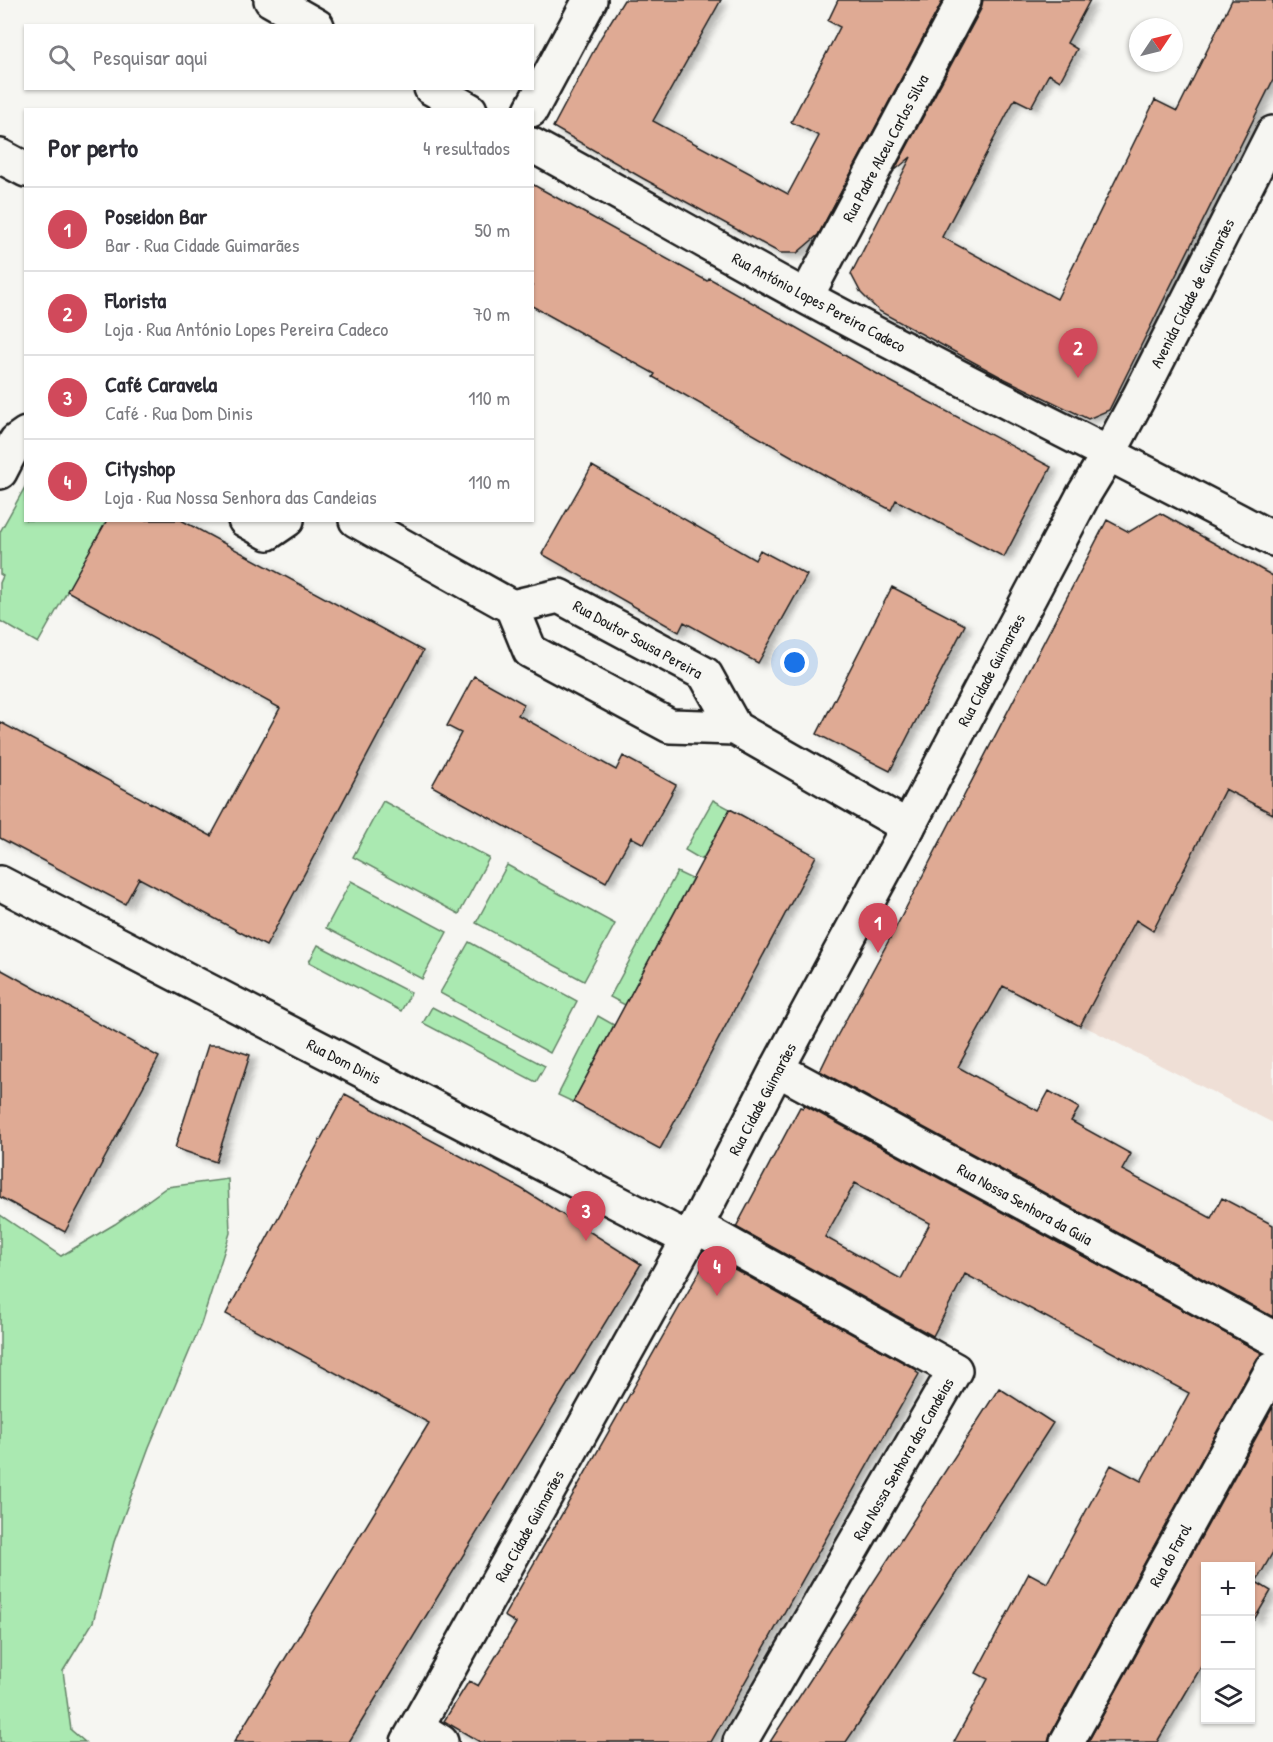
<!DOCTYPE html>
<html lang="pt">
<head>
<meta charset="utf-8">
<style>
  body { margin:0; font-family:"Patrick Hand",sans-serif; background:#f7f7f7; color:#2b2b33 }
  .controls { position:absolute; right:18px; bottom:18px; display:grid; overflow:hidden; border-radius:0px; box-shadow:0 2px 4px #0004 }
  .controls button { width:54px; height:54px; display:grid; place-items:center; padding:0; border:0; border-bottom:2px solid #e1e1e2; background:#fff; color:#2b2b33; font:30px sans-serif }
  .compass { position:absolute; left:1129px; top:18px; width:54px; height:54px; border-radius:50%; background:#fff; box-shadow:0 2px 4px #0004; rotate:55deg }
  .you { position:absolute; left:795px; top:663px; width:21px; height:21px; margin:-15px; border:4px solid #fff; border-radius:50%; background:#1a73e8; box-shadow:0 0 0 9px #1a73e833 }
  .badge { display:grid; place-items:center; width:39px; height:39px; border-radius:50%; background:#d1495b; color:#fff; font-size:20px; font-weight:700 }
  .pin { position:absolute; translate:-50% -50px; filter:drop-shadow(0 2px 3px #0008) }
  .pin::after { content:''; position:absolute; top:32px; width:21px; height:18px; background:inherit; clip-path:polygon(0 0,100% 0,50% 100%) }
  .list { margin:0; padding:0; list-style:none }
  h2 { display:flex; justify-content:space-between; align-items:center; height:78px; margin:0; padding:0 24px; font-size:26px }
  h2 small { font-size:20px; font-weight:400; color:#7c7c81 }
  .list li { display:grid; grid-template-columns:39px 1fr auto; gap:18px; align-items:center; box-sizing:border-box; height:84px; padding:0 24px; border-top:2px solid #e1e1e2 }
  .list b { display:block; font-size:22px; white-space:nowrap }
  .list p { margin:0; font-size:20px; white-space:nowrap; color:#7c7c81 }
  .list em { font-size:20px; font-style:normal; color:#7c7c81 }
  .icon { flex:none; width:33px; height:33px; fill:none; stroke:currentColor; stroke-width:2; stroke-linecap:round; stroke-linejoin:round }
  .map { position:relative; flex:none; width:1273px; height:1742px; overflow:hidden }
  .search { position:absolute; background:#fff; box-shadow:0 2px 4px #0004; left:24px; top:24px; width:510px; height:66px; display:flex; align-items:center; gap:15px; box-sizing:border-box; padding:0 21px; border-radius:0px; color:#7c7c81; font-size:22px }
  .panel { position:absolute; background:#fff; box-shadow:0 2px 4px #0004; left:24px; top:108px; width:510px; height:414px; border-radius:0px }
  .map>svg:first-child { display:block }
</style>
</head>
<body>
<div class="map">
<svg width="1273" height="1742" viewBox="0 0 1273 1742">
  <defs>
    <filter id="shadow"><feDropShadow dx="6" dy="4" stdDeviation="3" flood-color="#0004"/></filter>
  </defs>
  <rect width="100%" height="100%" fill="#f6f6f2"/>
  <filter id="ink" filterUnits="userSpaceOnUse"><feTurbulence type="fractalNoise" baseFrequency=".0167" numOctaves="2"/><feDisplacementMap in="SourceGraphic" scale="12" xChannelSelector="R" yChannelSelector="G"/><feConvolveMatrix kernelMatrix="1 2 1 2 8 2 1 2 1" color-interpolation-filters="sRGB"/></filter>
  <g filter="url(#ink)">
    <!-- built -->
    <path fill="#efdfd6" d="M1160,513L1273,574V1123L895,929L1102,528L1112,522L1139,537L1148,520Z"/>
    <!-- green -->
    <path fill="#aae9b1" stroke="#638266" stroke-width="1.5" d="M25,487L26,520L107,521L38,643L0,621V583L3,576L0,574V532Z
      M713,800L730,809L702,860L685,850Z
      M383,801L489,858L459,914L353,857Z
      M507,865L615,924L584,981L476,923Z
      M677,872L692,879L625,1005L610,997Z
      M351,881L447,932L422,979L326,928Z
      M469,942L577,1001L550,1053L440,993Z
      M318,945L411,993L401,1011L309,962Z
      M432,1007L545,1066L536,1082L423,1023Z
      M598,1016L614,1025L573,1102L558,1095Z
      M228,1179L230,1233L201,1324L149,1447L114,1542L93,1622L63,1671L71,1730L85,1742H0V1215L61,1256L115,1224L167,1187Z"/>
    <!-- building -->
    <path fill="#dfaa94" stroke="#1c1c1c" stroke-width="1.5" fill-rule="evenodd" filter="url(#shadow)" d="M624,0H721L653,121L788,194L819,136L791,122L840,27L828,21L838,0H943L818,235L797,253H780L644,179L553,127L601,37Z
      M983,0H1090L1067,43L1077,49L1060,81L1049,74L1031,107L1015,99L942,237L1057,299L1155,100L1177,111L1232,0H1273V80L1109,410L1088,419L1001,377L879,311L861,293L851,274L911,157L894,171L981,9Z
      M532,184L707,281L709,278L888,380L1051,467L1004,557L896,500L891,510L828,477L653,377L655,374L532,306Z
      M592,466L755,560L760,550L807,575L758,663L684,622L679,632L542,554Z
      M1160,513L1273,576V814L1225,789L1153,931L1136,920L1080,1026L1003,986L958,1067L1038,1111L1049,1091L1079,1108L1071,1121L1131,1154L1122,1170L1211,1218L1222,1198L1273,1225V1317L820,1071L836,1038L895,929L1107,520L1129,532Z
      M107,520H181L423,651L266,946L139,878L125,904L0,838V722L211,836L280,708L67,591Z
      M892,587L965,625L890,771L817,734Z
      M474,676L524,704L518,715L616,770L623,756L676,785L644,844L631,837L606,882L432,786L461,733L447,726Z
      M730,809L816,856L660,1149L573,1102Z
      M0,969L159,1057L65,1232L0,1197Z
      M208,1045H220L250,1055L216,1162L175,1148Z
      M345,1094L522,1189L641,1264L349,1742H234L429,1423L226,1314Z
      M804,1105L1262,1353L1257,1359L1051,1733L1048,1742H954L988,1679L976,1673L1029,1573L1047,1583L1111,1465L1141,1481L1189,1393L965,1274L933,1336L736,1227L800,1107L803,1108ZM855,1183L930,1223L901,1279L825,1237Z
      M709,1255L917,1370L916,1372L919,1374L711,1742H480L444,1721L469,1681L478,1686L516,1623L504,1616Z
      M999,1388L1053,1423L877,1696L846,1742H770Z
      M1273,1407V1552L1256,1582L1271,1591L1254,1620L1251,1618V1566H1206V1654L1202,1661L1204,1662L1157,1742H1088Z"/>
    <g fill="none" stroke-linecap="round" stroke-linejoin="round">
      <!-- minor casing -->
      <g stroke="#1c1c1c" stroke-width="38">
        <path id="minor" d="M271,0L317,26
          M431,88L470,110
          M531,110L590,0
          M532,145C624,195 714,247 806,297C960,380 1118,457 1273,539
          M0,156L26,170
          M806,297L964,0
          M0,472L16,441L26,434
          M245,520L268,533L287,520
          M356,520L512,607L530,651L670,726L735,728L908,827
          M512,607L559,596L705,674L735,728
          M0,883L688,1239
          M777,1069L1273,1338
          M696,1226L955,1370L740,1742
          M417,1727L441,1742
          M1067,1742L1273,1368"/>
      </g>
      <!-- tertiary casing -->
      <g stroke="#1c1c1c" stroke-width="38">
        <path id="tertiary" d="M408,1742L696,1226L777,1069L908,827L1084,494L1109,453L1140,395L1273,133"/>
      </g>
      <!-- minor -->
      <use href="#minor" stroke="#f6f6f2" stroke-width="33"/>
      <!-- tertiary -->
      <use href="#tertiary" stroke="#f6f6f2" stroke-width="33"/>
    </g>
  </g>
  <g text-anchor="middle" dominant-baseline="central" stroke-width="6" stroke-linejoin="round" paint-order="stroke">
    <!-- street labels -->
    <g font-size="16" fill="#1c1c1c" stroke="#f6f6f2">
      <text transform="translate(885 148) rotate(-62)">Rua Padre Alceu Carlos Silva</text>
      <text transform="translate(1192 293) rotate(-63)">Avenida Cidade de Guimarães</text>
      <text transform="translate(819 302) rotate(28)">Rua António Lopes Pereira Cadeco</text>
      <text transform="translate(638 639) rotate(29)">Rua Doutor Sousa Pereira</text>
      <text transform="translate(991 670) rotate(-62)">Rua Cidade Guimarães</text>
      <text transform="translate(344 1061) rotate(27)">Rua Dom Dinis</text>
      <text transform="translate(762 1099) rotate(-62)">Rua Cidade Guimarães</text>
      <text transform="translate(1025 1204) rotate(29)">Rua Nossa Senhora da Guia</text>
      <text transform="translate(903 1459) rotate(-60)">Rua Nossa Senhora das Candeias</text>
      <text transform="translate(529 1526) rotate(-61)">Rua Cidade Guimarães</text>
      <text transform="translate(1170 1555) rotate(-61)">Rua do Farol</text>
    </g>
  </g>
</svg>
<div class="controls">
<button>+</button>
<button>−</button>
<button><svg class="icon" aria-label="layers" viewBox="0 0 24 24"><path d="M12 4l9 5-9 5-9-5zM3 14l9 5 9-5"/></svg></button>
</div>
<svg class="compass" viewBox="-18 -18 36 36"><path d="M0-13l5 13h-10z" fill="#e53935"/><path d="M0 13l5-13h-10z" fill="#7c7c81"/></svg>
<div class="you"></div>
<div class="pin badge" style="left:878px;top:953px">1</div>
<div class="pin badge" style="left:1078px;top:378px">2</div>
<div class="pin badge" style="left:586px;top:1241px">3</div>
<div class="pin badge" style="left:717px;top:1296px">4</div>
<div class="search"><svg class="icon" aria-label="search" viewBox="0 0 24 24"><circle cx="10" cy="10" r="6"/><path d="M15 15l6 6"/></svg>Pesquisar aqui</div>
<section class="panel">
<h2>Por perto<small>4 resultados</small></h2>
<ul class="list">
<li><span class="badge">1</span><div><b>Poseidon Bar</b><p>Bar · Rua Cidade Guimarães</p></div><em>50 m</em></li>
<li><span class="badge">2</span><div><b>Florista</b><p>Loja · Rua António Lopes Pereira Cadeco</p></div><em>70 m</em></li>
<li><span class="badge">3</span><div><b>Café Caravela</b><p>Café · Rua Dom Dinis</p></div><em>110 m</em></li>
<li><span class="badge">4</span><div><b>Cityshop</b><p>Loja · Rua Nossa Senhora das Candeias</p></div><em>110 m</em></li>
</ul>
</section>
</div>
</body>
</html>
